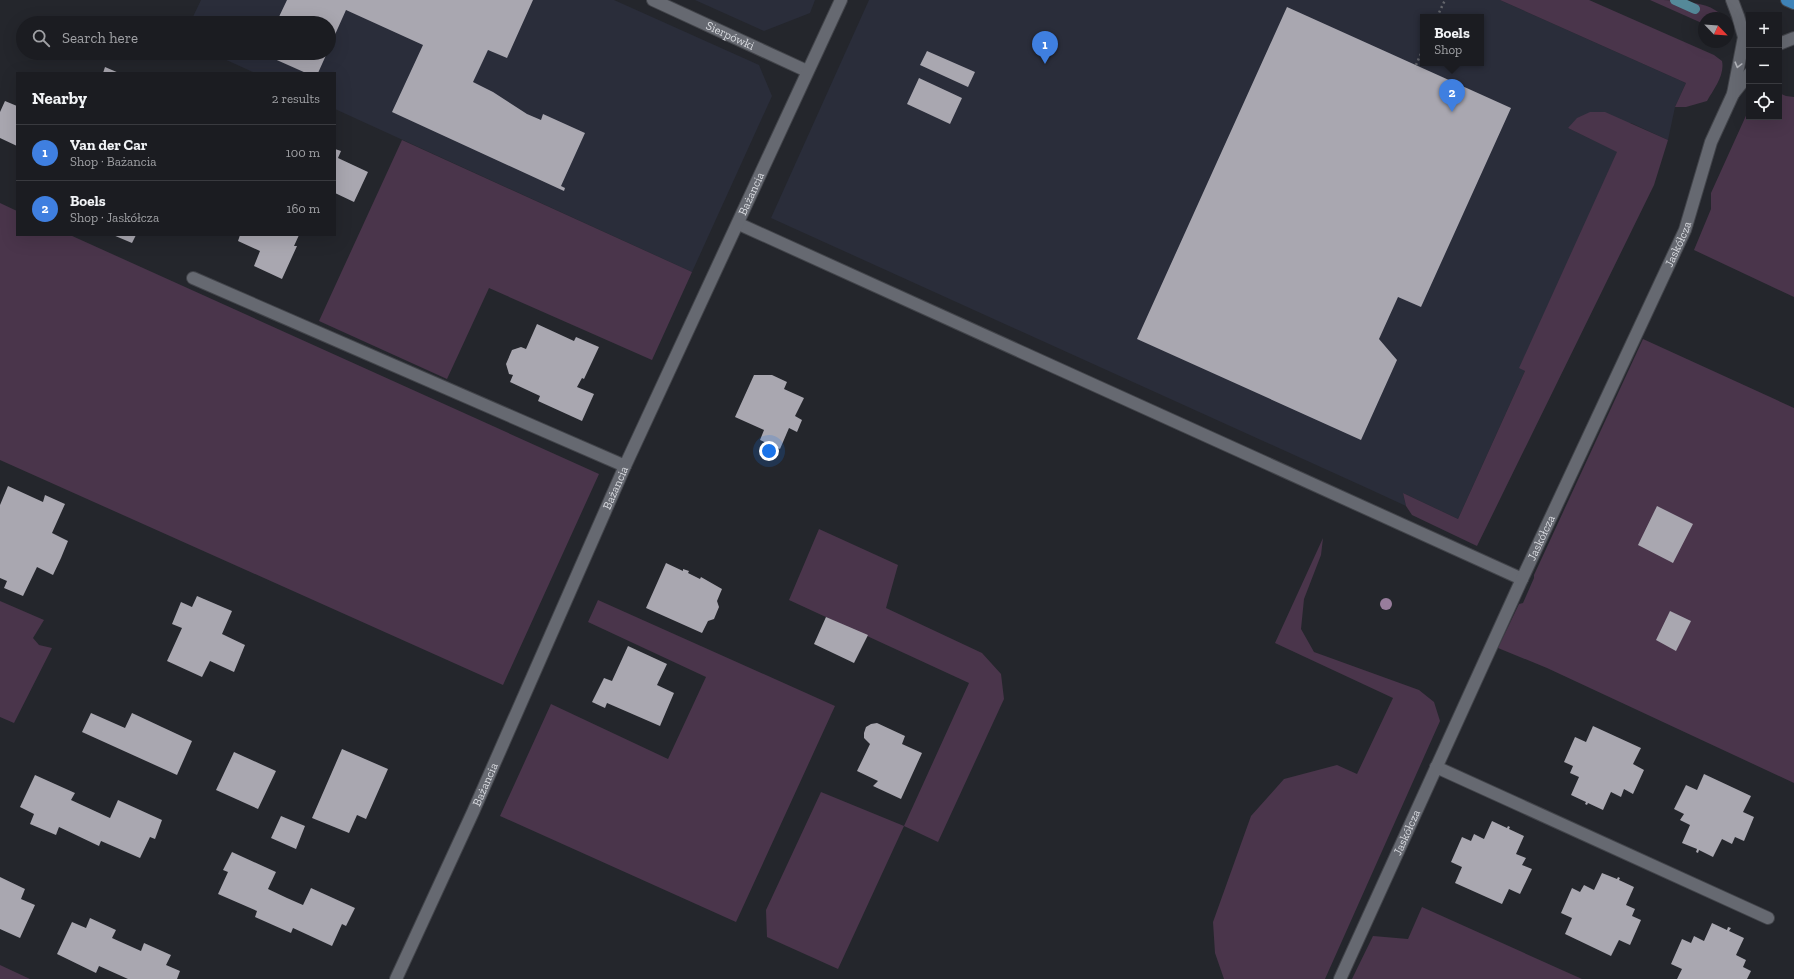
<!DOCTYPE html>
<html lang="en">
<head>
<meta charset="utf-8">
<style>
  body { margin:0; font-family:"Zilla Slab",serif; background:#24252a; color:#f1f3f6 }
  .controls { position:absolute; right:12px; top:12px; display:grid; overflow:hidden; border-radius:0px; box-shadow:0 4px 16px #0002 }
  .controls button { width:36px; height:36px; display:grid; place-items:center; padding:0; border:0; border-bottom:1px solid #393a3f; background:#1b1c21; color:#f1f3f6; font:20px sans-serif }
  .compass { position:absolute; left:1698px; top:12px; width:36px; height:36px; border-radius:50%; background:#1b1c21; box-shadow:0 4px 16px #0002; rotate:115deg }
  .you { position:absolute; left:769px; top:451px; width:14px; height:14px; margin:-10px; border:3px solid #fff; border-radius:50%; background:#1a73e8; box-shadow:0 0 0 6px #1a73e833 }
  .badge { display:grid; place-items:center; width:26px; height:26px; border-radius:50%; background:#bca0f2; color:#fff; font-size:13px; font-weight:700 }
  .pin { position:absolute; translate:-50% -33px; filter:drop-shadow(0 1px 2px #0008) }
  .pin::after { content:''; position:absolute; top:21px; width:14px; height:12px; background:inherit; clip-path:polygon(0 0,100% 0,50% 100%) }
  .popup { position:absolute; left:1420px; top:14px; width:64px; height:52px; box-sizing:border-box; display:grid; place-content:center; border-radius:0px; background:#1b1c21; filter:drop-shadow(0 1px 3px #0005); font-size:13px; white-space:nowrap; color:#a0a1a5 }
  .popup b { font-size:15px; color:#f1f3f6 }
  .popup::after { content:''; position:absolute; left:50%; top:100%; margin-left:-8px; border:8px solid transparent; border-top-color:#1b1c21 }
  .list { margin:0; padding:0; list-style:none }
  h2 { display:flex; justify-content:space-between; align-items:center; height:52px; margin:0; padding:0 16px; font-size:17px }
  h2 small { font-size:13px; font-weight:400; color:#a0a1a5 }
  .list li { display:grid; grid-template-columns:26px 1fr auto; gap:12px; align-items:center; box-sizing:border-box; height:56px; padding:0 16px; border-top:1px solid #393a3f }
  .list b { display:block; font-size:15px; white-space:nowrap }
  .list p { margin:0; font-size:13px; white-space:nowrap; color:#a0a1a5 }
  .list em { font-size:13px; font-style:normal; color:#a0a1a5 }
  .icon { flex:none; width:22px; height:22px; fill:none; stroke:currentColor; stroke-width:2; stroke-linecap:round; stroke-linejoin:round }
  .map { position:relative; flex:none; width:1794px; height:979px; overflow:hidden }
  .search { position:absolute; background:#1b1c21; box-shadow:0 4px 16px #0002; left:16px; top:16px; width:320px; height:44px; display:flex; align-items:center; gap:10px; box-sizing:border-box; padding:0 14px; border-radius:22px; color:#a0a1a5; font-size:15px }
  .panel { position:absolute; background:#1b1c21; box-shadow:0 4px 16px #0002; left:16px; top:72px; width:320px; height:164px; border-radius:0px }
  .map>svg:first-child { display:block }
</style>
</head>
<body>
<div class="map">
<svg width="1794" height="979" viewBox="0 0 1794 979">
  <rect width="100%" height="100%" fill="#24262c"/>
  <!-- built -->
  <path fill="#2a2d3a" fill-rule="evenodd" d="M201,0H614L759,65L772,96L692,272L335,109V73H255L211,53H329V23H190Z
    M695,0H815L810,13L764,31Z
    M869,0H1500L1686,83L1675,107L1668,140L1631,123L1568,128L1618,152L1520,367L1525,371L1458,519L1403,493L1406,506L1367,488L771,218ZM1423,17H1481V63H1423Z"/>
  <!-- green -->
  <path fill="#4a354b" d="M1500,0H1589L1714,55L1722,61C1725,75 1714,89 1707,101L1686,107H1675L1686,83Z
    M1650,0C1670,0 1714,0 1723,18H1704V24Z
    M1779,93L1786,96L1794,97V297L1694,250L1711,209V193L1749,109V117H1779Z
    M1590,112H1605L1668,140L1654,185L1477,546L1412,515L1406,506L1403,493L1458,519L1525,371L1519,368L1617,152L1568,128L1577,118Z
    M402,140L692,272L652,360L489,288L447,379L319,321Z
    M0,203L17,211V235H70L599,474L503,685L0,460Z
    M1643,339L1794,408V783L1547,668L1498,648L1519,604L1523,603L1534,578V575Z
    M819,529L898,565L886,608L982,653L1001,674L1004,699L938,842L904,826L838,969L767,937L766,910L821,792L904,826L969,683L789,600Z
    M1323,538L1321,555L1304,599L1301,629L1314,652L1419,690L1434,702L1440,721L1325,979H1224L1215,953L1213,922L1251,816L1284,779L1337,765L1357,774L1393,698L1275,643Z
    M598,600L835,706L736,922L500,816L551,704L668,759L706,677L588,622Z
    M0,601L44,620L33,638L39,645L52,648L14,723L0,717Z
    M1422,907L1582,979H1352L1373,936L1408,939Z
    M0,965L30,979H0Z"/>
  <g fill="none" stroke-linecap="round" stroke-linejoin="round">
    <!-- stream -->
    <path stroke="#558999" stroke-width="10" d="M1675,0L1695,9"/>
  </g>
  <!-- building -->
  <path fill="#a9a7b0" d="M287,0H533L507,58L488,50L473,82L493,92L527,114L541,120L543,114L585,133L561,186L565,188L564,191L392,112L423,45L346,10L329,48V23H276Z
    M1287,7L1511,108L1421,307L1398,297L1379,339L1397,360L1361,440L1137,339Z
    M927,51L975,72L968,87L920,65Z
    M261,53H327L318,73H306Z
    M105,67L119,73H103Z
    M919,78L962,98L950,124L907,104Z
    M5,101L17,106V146L0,138V112Z
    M335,149L341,151L338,158L368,172L354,202L335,193Z
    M113,235H136L132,243Z
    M240,235H299L294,246H297L282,279L254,266L260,251L238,241Z
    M537,324L574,341L576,337L599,347L584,379L582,378L577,387L594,394L582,421L538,401L540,396L510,382L513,375L509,374L506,364L512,350L521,347L526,349Z
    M754,375H772L787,382L784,389L804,398L795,416L802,420L797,432L789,428L780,449L760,440L764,430L735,417Z
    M8,486L43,502L45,495L65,504L52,533L68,541L61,558L53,575L37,567L23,596L4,588L7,581L0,578V505Z
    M1657,506L1693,524L1673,563L1638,545Z
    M666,563L683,571V569L689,571L688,573L700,579L701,577L722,589L717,601L719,607L714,619L708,621L702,633L646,608Z
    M197,596L232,611L222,634L245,645L234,672L210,661L202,677L167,661L182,628L172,624L181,602L192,607Z
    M1670,611L1691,621L1676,651L1656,640Z
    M826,617L868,635L854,663L814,644Z
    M628,646L667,664L657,685L674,693L660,726L607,703L605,708L592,702L604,678L612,681Z
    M91,713L125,728L132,713L192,741L177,775L82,732Z
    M877,723L905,736L902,744L922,753L901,799L873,786L878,781L857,771L870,744L864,738V733L866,727L871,724Z
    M1593,726L1641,748L1633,764L1644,770L1633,794L1624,789L1621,797L1611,792L1603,810L1588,803L1587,805L1585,804L1586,802L1571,795L1579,777L1570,773L1573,766L1564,762L1575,737L1586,742Z
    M342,749L388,769L366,819L357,815L349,833L312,818Z
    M234,752L276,771L258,809L216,790Z
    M1704,774L1751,796L1743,812L1754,817L1744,841L1735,837L1732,844L1722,839L1713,857L1699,850L1698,853L1696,852L1697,849L1682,843L1690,825L1680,820L1684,814L1674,809L1686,785L1697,790Z
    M35,775L75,793L71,800L110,818L118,800L162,820L155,839L150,837L140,858L101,841L99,846L59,827L56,835L30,824L34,814L20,807Z
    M281,816L305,826L296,849L271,838Z
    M1492,821L1507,828L1508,826L1510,827L1509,829L1524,836L1516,854L1526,858L1522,865L1532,869L1520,894L1509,889L1502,904L1455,883L1462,867L1451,862L1462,837L1471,841L1474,834L1484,839Z
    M232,852L276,872L268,889L287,898L303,905L311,888L355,908L346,926L342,924L332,946L293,928L291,933L255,917L257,911L218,894L228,872L223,870Z
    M1602,873L1617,879L1618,877L1620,878L1619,880L1634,887L1626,905L1635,909L1632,916L1641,920L1630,945L1619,940L1611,956L1565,934L1572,918L1561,913L1572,888L1580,892L1584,885L1594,890Z
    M0,877L25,889L21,899L35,905L20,938L0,929Z
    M90,918L116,930L112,938L141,951L144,943L171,955L166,965L180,971L177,979H128L99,966L96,973L57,954L72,922L86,928Z
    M1712,923L1727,930L1728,927L1731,928L1729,931L1744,938L1736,955L1746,960L1743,967L1751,971L1747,979H1677L1682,969L1671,964L1682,939L1691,943L1694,936L1704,941Z"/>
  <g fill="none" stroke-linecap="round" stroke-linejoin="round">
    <!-- lane casing -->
    <g stroke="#42444a" stroke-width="14">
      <path id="lane" d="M193,278L625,466
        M1436,767L1768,918"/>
    </g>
    <!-- street casing -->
    <g stroke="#42444a" stroke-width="14">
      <g id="street">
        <path id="s1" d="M653,0L807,71"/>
        <path d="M1779,44L1794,38"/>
        <path d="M1733,94L1749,74"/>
        <path d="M739,224L1522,579"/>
        <path id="s2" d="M396,979L473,812L625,466L841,0"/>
        <path id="s3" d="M1340,979L1522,579L1685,230L1711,142L1733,94L1744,37L1738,16L1732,0"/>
      </g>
    </g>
    <!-- primary casing -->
    <g stroke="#42444a" stroke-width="14">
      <path id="primary" d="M1787,0L1794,3"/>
    </g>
    <!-- path -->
    <path stroke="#64666c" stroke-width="2.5" stroke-dasharray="2 3" stroke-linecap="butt" d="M1437,17L1445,0
      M1416,65L1423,49"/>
    <!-- lane -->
    <use href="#lane" stroke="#666971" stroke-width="12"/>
    <!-- street -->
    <use href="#street" stroke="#666971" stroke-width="12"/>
    <!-- primary -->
    <use href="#primary" stroke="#3e82b7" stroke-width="12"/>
  </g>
  <!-- trees -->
  <circle fill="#987d9c" cx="1386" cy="604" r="6"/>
  <!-- one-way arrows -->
  <defs><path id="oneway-chevron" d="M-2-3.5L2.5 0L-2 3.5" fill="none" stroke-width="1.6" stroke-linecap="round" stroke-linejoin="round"/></defs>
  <use stroke="#b1b3b9" href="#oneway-chevron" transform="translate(1738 65) rotate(105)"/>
  <g text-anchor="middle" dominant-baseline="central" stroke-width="4" stroke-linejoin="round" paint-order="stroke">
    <!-- street labels -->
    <g font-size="12" fill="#d9dbe0" stroke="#1a1c23">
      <text stroke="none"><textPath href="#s1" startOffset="85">Sierpówki</textPath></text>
      <text stroke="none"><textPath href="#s2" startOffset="862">Bażancia</textPath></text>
      <text stroke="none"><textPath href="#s3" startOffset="809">Jaskółcza</textPath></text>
      <text stroke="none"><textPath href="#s2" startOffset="538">Bażancia</textPath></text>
      <text stroke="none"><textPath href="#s3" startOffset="485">Jaskółcza</textPath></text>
      <text stroke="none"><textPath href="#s2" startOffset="214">Bażancia</textPath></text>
      <text stroke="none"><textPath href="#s3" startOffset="161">Jaskółcza</textPath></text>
    </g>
  </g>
</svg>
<div class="controls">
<button>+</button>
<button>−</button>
<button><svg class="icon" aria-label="locate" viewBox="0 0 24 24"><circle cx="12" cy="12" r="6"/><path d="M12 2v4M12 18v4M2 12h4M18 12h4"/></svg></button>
</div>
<svg class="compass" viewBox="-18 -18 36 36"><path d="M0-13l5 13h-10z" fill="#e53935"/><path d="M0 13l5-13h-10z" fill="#a0a1a5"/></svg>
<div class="you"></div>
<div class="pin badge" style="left:1045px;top:64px;background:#3f7fe0">1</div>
<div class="pin badge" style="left:1452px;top:112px;background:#3f7fe0">2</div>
<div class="popup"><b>Boels</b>Shop</div>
<div class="search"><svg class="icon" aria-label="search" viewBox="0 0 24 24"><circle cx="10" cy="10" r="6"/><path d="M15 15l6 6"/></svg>Search here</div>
<section class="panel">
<h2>Nearby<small>2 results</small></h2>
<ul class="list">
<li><span class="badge" style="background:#3f7fe0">1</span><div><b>Van der Car</b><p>Shop · Bażancia</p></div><em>100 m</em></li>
<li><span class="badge" style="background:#3f7fe0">2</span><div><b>Boels</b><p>Shop · Jaskółcza</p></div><em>160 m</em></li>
</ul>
</section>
</div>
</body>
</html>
